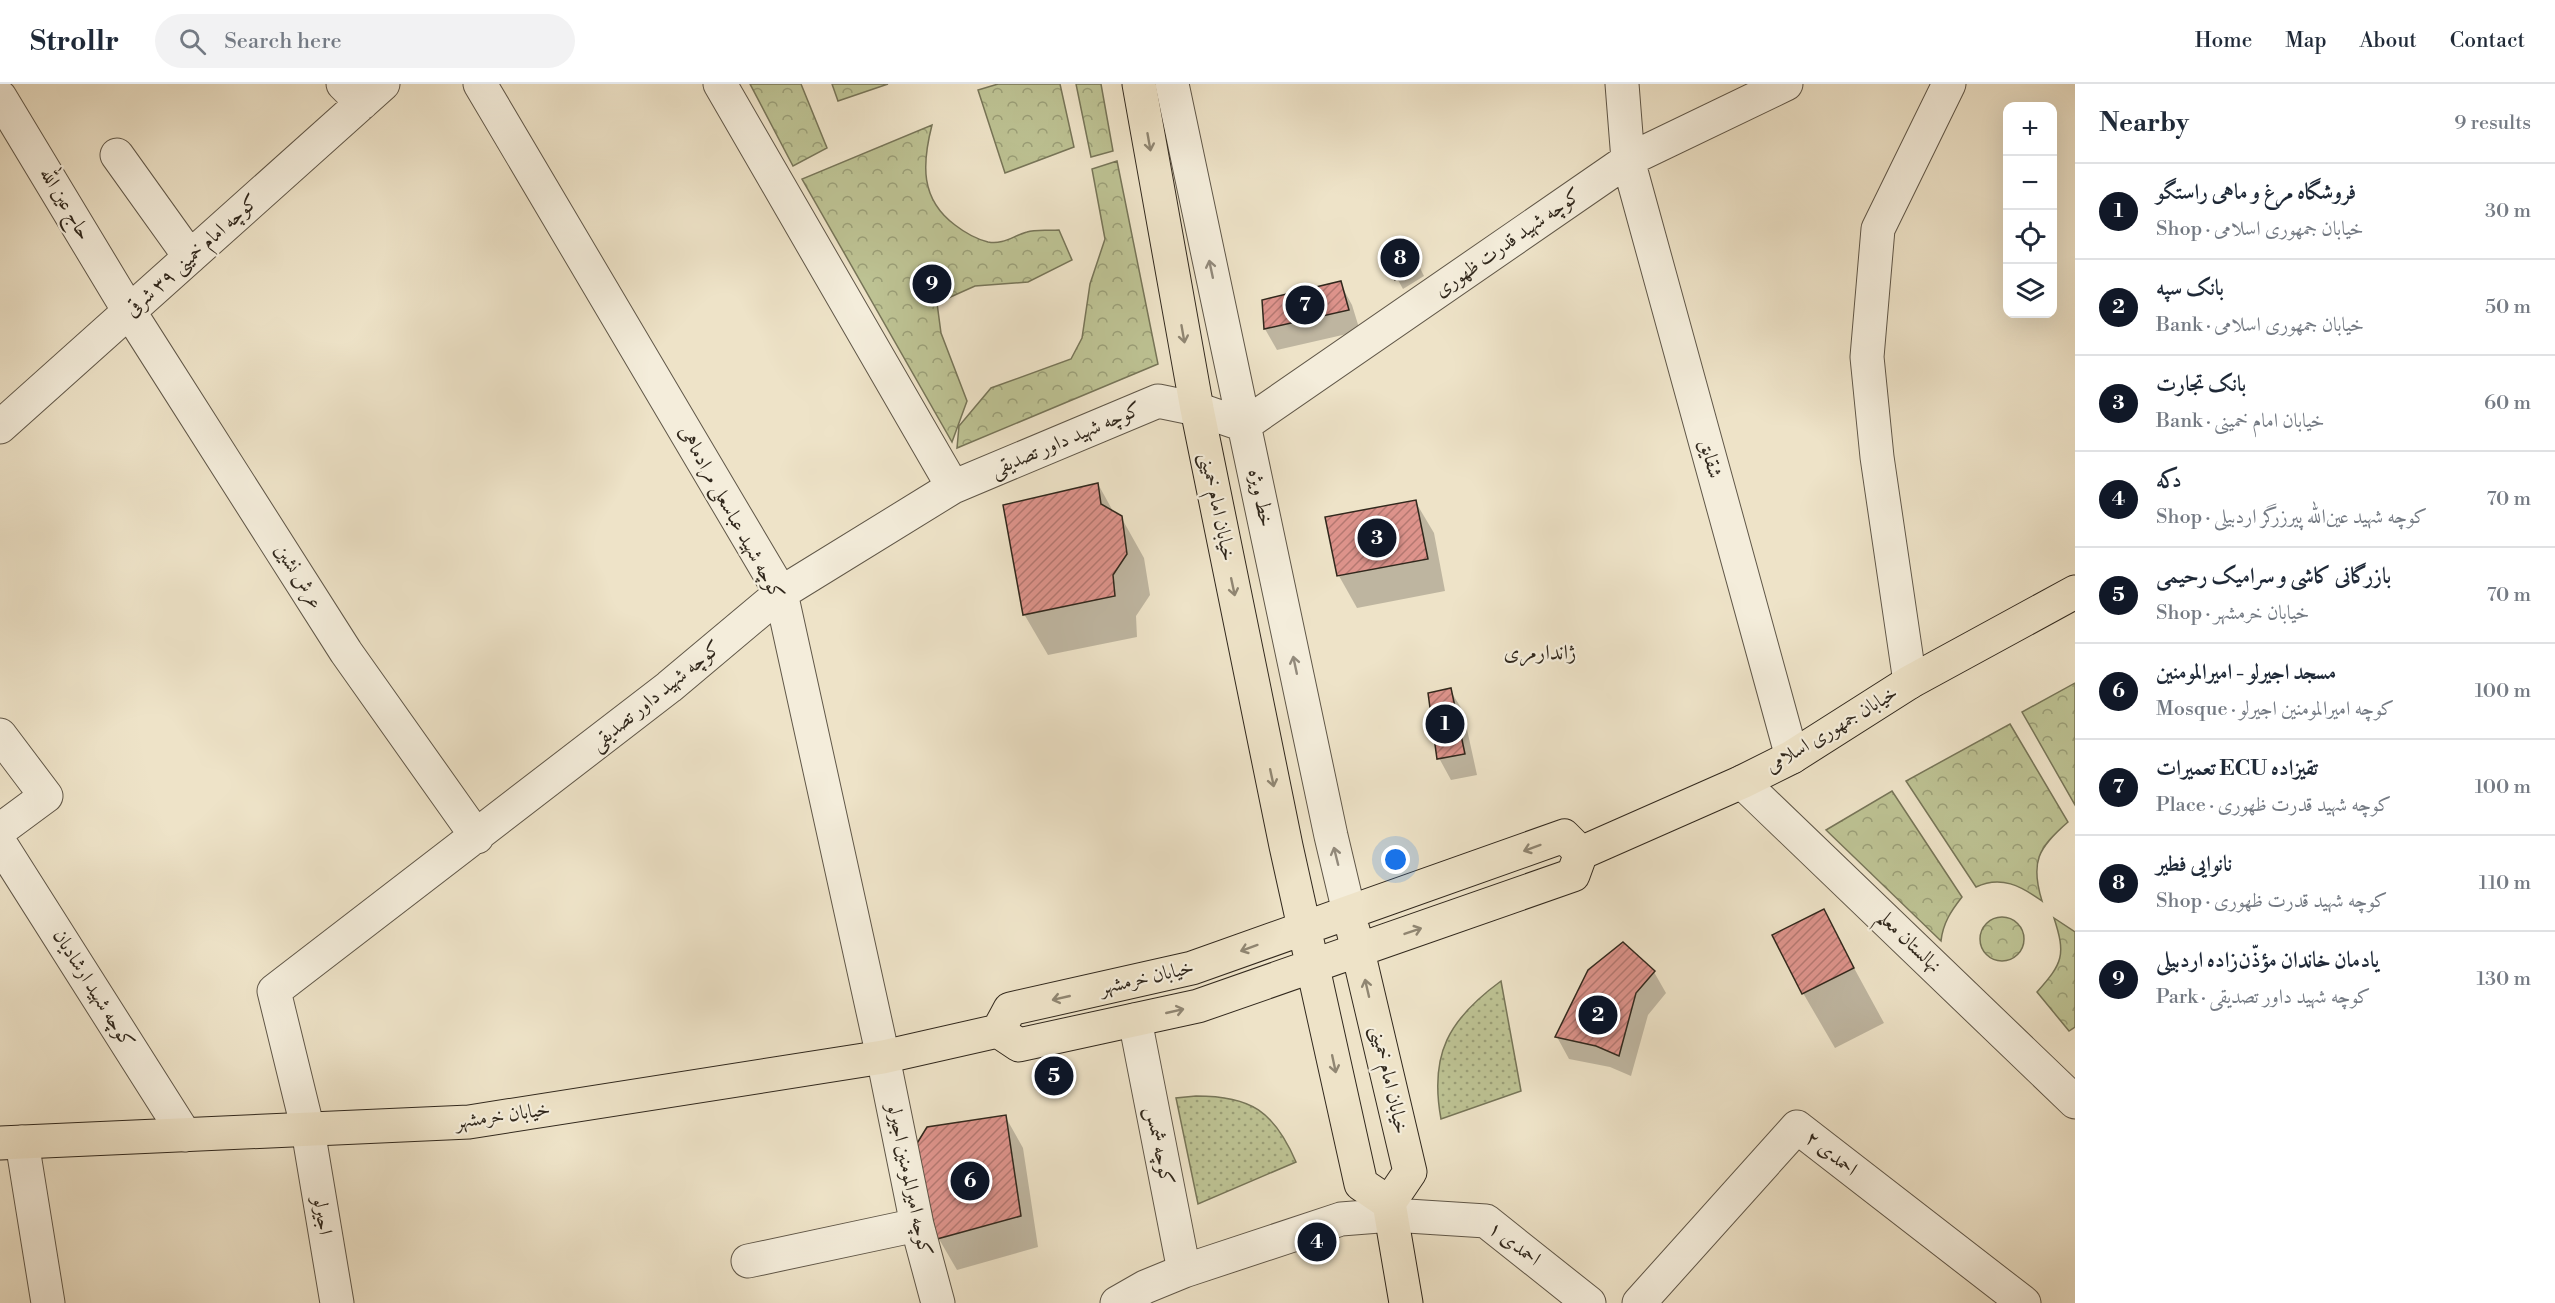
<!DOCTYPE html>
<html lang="en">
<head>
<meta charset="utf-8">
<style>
  body { margin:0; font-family:"Libre Bodoni",Amiri,serif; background:#f2f2f3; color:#1f2937 }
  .controls { position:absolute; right:18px; top:18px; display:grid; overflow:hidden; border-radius:12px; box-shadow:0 6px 24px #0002 }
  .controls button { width:54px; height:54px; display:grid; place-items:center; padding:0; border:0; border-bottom:2px solid #e0e1e3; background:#fff; color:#1f2937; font:30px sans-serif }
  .you { position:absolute; left:1396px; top:776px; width:21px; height:21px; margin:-15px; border:4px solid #fff; border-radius:50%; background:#1a73e8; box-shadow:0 0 0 9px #1a73e833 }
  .badge { display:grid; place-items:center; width:39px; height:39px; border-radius:50%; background:#111827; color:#fff; font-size:20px; font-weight:700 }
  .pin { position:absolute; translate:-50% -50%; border:3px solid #fff; box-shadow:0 2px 6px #0006 }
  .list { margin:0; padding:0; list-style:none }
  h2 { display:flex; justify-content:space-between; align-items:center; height:78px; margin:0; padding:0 24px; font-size:26px }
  h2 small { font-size:20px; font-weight:400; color:#747a83 }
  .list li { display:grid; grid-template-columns:39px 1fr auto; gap:18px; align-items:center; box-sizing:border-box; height:96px; padding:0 24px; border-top:2px solid #e0e1e3 }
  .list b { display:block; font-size:22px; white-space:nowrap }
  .list p { margin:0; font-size:20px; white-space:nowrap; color:#747a83 }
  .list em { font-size:20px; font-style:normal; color:#747a83 }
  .icon { flex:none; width:33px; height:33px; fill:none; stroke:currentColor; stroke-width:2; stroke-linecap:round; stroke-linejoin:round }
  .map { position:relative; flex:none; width:2075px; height:1219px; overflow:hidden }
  header { display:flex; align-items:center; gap:36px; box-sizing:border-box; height:84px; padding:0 30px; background:#fff; border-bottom:2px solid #e0e1e3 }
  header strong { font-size:28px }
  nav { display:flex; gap:33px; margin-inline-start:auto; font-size:21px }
  .search { width:420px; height:54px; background:#f2f2f3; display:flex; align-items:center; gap:15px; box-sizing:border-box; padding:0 21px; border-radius:33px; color:#747a83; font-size:22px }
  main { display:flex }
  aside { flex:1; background:#fff }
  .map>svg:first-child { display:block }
</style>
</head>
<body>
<header>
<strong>Strollr</strong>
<div class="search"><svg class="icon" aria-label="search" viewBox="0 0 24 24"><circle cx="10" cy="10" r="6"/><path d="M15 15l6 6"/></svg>Search here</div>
<nav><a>Home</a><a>Map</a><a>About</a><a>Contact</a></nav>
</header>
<main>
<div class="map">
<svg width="2075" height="1219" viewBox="0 0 2075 1219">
  <defs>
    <pattern id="grass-dots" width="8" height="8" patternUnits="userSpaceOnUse" patternTransform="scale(1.5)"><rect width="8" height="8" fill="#bdc293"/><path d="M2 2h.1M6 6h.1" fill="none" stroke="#9a9e77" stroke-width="1.8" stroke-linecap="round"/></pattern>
    <pattern id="park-crowns" width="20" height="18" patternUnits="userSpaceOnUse" patternTransform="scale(1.5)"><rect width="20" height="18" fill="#bdc293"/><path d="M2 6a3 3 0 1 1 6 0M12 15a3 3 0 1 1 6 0" fill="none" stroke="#9a9e77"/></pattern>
    <pattern id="building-hatch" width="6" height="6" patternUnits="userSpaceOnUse" patternTransform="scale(1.5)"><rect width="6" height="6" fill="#dd938b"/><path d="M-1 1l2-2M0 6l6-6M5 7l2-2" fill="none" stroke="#b47871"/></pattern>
  </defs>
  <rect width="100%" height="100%" fill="#eee3c8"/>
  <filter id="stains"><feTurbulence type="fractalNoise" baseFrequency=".00333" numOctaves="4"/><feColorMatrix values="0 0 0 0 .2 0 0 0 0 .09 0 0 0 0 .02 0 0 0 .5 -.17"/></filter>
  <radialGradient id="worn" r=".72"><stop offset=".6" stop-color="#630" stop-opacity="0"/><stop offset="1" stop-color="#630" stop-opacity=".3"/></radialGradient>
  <!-- grass -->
  <path fill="url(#grass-dots)" stroke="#777558" stroke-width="1.5" d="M1501,897L1521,1007L1441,1035C1429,970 1449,935 1501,897Z
    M1196,1012C1251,1012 1274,1027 1296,1078L1198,1120L1176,1014Z"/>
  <!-- park -->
  <path fill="url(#park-crowns)" stroke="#777558" stroke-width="1.5" d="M750,0H801L827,64L793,82Z
    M832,0H888L838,17Z
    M998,0H1060L1074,63L1005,89L978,6Z
    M1076,0H1101L1113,67L1091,73Z
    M932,41C922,80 920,115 955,141C964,148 976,155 988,158C1003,161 1013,152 1027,148C1036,145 1049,147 1059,146L1072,176L1028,198L975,202L937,219L941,249L967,317L952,358L802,95Z
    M1117,77L1158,280L957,364L959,342L991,304L1071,275L1082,254L1090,200L1105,155L1092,85Z
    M2075,599V721L2022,628Z
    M2010,640L2068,738C2038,764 2030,778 2042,817C2021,802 2001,791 1976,803L1906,697Z
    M1892,707L1962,813C1951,827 1943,839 1941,857L1826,746Z
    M1980 855a22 22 0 1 1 44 0a22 22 0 1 1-44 0Z
    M2054,834L2075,848V943L2069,947L2037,908C2063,879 2066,871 2054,834Z"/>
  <!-- shadow -->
  <path fill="#0003" d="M1411,166L1424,192L1403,205L1383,169Z
    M1340,199L1352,221L1360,247L1277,266L1265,245Z
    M1098,400L1114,429L1121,433L1144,474L1150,511L1136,532L1137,553L1048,571L1024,530Z
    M1415,417L1434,449L1445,507L1357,524L1339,492L1327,434Z
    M1450,606L1463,627L1477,691L1451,696L1439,674Z
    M1823,827L1884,939L1835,964L1803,909Z
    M1654,888L1666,909L1648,931L1631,992L1610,983L1569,975L1557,953Z
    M1005,1032L1023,1064L1038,1163L957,1186L939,1155L918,1062Z"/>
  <!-- building -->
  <path fill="url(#building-hatch)" stroke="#31281d" stroke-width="1.5" d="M1406,154L1419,181L1395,196L1381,168Z
    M1341,197L1349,226L1264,245L1262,216Z
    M1098,399L1101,420L1122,432L1127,470L1113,491L1115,512L1023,531L1003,421Z
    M1416,416L1428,475L1337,492L1325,433Z
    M1451,604L1465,670L1437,675L1428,609Z
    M1824,825L1854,884L1802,910L1772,851Z
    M1623,858L1655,887L1636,909L1619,972L1596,962L1555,953L1588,886Z
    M1006,1031L1021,1132L937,1155L916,1061L927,1043Z"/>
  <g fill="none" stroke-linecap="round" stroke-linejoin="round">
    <!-- minor casing -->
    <g stroke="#605748" stroke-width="35">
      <path id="minor" d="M343,0L362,19
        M480,0L781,509L883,973L917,1141L938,1219
        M720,0L953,403
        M1172,0L1331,752L1349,828
        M1622,0L1628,76L1792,673
        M0,13L129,227L346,568L477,753
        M117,71L190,173
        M0,343L383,0
        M1910,598L1877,373L1867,273L1878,145L1949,0
        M0,651L46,712L0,746
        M1742,698L2075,1018
        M0,759L185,1051
        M1135,936L1184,1187
        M22,1058L48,1219
        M748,1177L917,1141
        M337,1219L308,1046L274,907L669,603L781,509L953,403L1158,317L1197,325L1244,341L1628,76L1786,0
        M1117,1219L1145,1203L1184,1187L1341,1135L1392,1131L1486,1137L1589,1219
        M1639,1219L1797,1043L2024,1219"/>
    </g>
    <!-- major casing -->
    <g stroke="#31281d" stroke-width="35">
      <path id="major" d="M1139,0L1197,325L1286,762L1361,1100L1389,1119L1406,1219
        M1353,846L1410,1088L1389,1119
        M998,947L1010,925L1192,884L1564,752L1581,769
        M0,1059L469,1038L883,973L998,947L1019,961L1198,922L1573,791L1581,769L1742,698L1792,673L1910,598L2075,508"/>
    </g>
    <!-- minor -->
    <use href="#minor" stroke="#f4eddb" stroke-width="33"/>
    <!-- major -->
    <use href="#major" stroke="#eee3c8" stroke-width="33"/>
  </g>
  <!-- one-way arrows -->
  <defs><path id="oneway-shaft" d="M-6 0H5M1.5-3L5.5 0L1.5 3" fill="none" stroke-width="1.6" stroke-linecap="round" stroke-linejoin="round" transform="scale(1.5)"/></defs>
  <g stroke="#908672">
    <use href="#oneway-shaft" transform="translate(1149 58) rotate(80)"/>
    <use href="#oneway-shaft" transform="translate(1183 250) rotate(80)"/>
    <use href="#oneway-shaft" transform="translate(1233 503) rotate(78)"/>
    <use href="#oneway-shaft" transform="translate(1272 694) rotate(78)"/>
    <use href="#oneway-shaft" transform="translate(1532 764) rotate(160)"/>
    <use href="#oneway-shaft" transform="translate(1413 847) rotate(-19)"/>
    <use href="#oneway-shaft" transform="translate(1249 864) rotate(160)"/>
    <use href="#oneway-shaft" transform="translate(1367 904) rotate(-103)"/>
    <use href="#oneway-shaft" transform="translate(1061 914) rotate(167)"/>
    <use href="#oneway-shaft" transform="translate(1175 927) rotate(-13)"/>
    <use href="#oneway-shaft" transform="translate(1334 980) rotate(78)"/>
  </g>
  <g stroke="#928a7c">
    <use href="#oneway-shaft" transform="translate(1211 185) rotate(-102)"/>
    <use href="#oneway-shaft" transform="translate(1295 581) rotate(-102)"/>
    <use href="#oneway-shaft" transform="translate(1336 772) rotate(-104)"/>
  </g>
  <g text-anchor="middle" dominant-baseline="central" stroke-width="4.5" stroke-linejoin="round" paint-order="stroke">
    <!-- street labels -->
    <g font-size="20" fill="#31281d" stroke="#f4eddb">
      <text transform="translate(65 120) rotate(59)">حاج عین الله</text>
      <text transform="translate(1508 159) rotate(-35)">کوچه شهید قدرت ظهوری</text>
      <text transform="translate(192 172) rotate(-42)">کوچه امام خمینی ۳۹ شرقی</text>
      <text transform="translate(1066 356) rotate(-23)">کوچه شهید داور تصدیقی</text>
      <text transform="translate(1710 375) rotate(75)">شقایق</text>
      <text transform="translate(1260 414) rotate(78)">خط ویژه</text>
      <text transform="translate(1217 423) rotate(78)">خیابان امام خمینی</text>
      <text transform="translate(731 429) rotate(61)">کوچه شهید عباسعلی مرادماهی</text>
      <text transform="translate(298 493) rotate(58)">عرش نشین</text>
      <text transform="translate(656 612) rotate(-39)">کوچه شهید داور تصدیقی</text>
      <text transform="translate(1832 646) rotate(-31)">خیابان جمهوری اسلامی</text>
      <text transform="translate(1909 858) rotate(44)">نهالستان معلم</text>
      <text transform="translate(1147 894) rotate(-13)">خیابان خرمشهر</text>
      <text transform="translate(93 905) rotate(58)">کوچه شهید ارشادیان</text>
      <text transform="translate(1389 996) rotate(77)">خیابان امام خمینی</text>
      <text transform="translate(503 1032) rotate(-8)">خیابان خرمشهر</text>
      <text transform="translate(1159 1062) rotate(79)">کوچه شمس</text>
      <text transform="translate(1831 1070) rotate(38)">احمدی ۲</text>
      <text transform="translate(909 1096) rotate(78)">کوچه امیرالمومنین اجیرلو</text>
      <text transform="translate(322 1132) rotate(81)">اجیرلو</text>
      <text transform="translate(1514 1160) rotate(37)">احمدی ۱</text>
    </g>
    <!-- neighbourhood labels -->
    <g font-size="21" fill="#31281d" stroke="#f4eddb">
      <text x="1540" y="569">ژاندارمری</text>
    </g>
  </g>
  <rect width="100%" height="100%" filter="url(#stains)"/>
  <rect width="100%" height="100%" fill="url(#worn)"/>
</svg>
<div class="controls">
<button>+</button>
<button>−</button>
<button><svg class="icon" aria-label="locate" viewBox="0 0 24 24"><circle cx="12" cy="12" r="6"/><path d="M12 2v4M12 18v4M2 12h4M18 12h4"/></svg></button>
<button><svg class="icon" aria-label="layers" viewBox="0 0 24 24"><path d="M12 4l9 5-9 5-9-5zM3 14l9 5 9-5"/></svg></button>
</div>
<div class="you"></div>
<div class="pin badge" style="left:1445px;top:640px">1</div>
<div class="pin badge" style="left:1598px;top:931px">2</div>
<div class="pin badge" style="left:1377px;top:454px">3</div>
<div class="pin badge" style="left:1317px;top:1158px">4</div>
<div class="pin badge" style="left:1054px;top:992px">5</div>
<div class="pin badge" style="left:970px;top:1097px">6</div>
<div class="pin badge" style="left:1305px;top:221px">7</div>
<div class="pin badge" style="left:1400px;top:174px">8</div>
<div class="pin badge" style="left:932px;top:200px">9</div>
</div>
<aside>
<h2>Nearby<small>9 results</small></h2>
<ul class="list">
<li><span class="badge">1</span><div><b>فروشگاه مرغ و ماهی راستگو</b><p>Shop · خیابان جمهوری اسلامی</p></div><em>30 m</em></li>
<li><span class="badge">2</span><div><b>بانک سپه</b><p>Bank · خیابان جمهوری اسلامی</p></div><em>50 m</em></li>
<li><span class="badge">3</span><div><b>بانک تجارت</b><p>Bank · خیابان امام خمینی</p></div><em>60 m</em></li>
<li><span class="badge">4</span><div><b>دکه</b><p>Shop · کوچه شهید عین‌الله پیرزرگر اردبیلی</p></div><em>70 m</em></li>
<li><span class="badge">5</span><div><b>بازرگانی کاشی و سرامیک رحیمی</b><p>Shop · خیابان خرمشهر</p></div><em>70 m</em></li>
<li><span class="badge">6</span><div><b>مسجد اجیرلو - امیرالمومنین</b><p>Mosque · کوچه امیرالمومنین اجیرلو</p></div><em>100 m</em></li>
<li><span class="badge">7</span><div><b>تعمیرات ECU تقیزاده</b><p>Place · کوچه شهید قدرت ظهوری</p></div><em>100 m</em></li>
<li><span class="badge">8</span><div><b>نانوایی فطیر</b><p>Shop · کوچه شهید قدرت ظهوری</p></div><em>110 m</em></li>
<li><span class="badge">9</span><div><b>یادمان خاندان مؤذّن‌زاده اردبیلی</b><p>Park · کوچه شهید داور تصدیقی</p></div><em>130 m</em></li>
</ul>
</aside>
</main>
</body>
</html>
